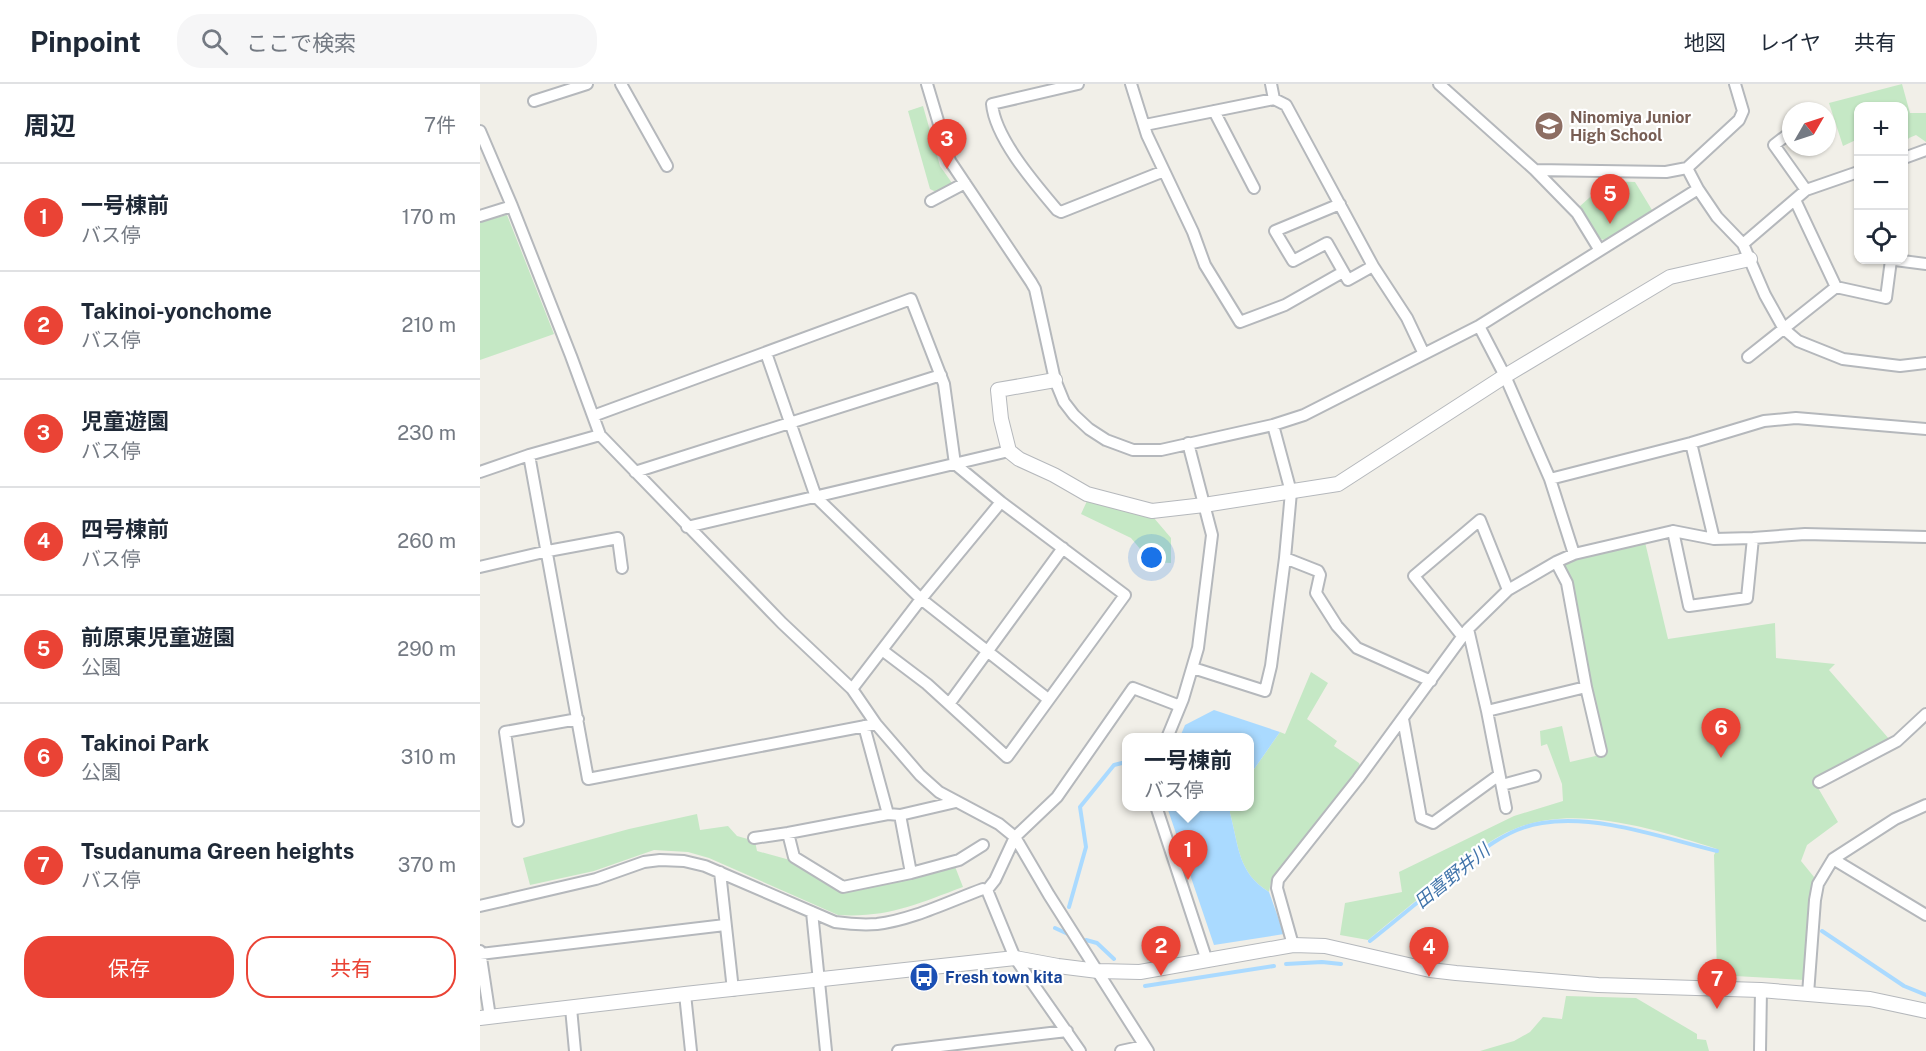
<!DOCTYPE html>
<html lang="ja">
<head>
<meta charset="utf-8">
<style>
  body { margin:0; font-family:"Public Sans","Noto Sans JP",sans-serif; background:#f6f6f7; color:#1f2937 }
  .controls { position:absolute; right:18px; top:18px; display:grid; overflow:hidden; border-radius:12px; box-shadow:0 2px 4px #0004 }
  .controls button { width:54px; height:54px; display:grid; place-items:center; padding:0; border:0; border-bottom:2px solid #e0e1e3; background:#fff; color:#1f2937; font:30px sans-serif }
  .compass { position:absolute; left:1302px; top:18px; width:54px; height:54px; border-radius:50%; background:#fff; box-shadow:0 2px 4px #0004; rotate:51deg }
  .you { position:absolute; left:672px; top:474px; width:21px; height:21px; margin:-15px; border:4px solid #fff; border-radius:50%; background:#1a73e8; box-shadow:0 0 0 9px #1a73e833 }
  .badge { display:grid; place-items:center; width:39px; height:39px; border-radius:50%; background:#ea4335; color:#fff; font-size:20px; font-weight:700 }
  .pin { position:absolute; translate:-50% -50px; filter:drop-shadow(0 2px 3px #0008) }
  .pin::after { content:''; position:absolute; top:32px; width:21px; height:18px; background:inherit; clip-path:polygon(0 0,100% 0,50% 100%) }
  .popup { position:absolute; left:642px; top:649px; width:132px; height:78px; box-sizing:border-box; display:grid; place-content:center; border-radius:12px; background:#fff; filter:drop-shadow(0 2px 4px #0005); font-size:20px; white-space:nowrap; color:#747a83 }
  .popup b { font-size:22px; color:#1f2937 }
  .popup::after { content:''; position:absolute; left:50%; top:100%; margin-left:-12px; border:12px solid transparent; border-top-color:#fff }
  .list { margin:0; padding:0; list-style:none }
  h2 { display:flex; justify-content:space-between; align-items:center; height:78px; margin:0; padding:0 24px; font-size:26px }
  h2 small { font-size:20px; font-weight:400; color:#747a83 }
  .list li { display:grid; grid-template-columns:39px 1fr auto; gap:18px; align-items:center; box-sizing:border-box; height:108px; padding:0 24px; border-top:2px solid #e0e1e3 }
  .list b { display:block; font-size:22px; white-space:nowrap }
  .list p { margin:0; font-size:20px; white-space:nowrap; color:#747a83 }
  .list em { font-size:20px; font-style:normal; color:#747a83 }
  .actions { display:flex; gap:12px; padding:18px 24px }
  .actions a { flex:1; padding:14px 0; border:2px solid #ea4335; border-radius:24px; text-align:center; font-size:21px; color:#ea4335 }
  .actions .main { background:#ea4335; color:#fff }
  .icon { flex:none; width:33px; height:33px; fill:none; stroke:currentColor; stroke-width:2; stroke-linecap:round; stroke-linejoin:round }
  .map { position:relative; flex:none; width:1446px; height:967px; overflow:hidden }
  header { display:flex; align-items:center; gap:36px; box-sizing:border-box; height:84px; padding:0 30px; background:#fff; border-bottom:2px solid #e0e1e3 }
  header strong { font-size:28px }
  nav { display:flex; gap:33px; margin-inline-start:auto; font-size:21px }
  .search { width:420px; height:54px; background:#f6f6f7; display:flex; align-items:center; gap:15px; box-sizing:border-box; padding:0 21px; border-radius:24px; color:#747a83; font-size:22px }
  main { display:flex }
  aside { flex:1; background:#fff }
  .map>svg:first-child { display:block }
</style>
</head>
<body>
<header>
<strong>Pinpoint</strong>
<div class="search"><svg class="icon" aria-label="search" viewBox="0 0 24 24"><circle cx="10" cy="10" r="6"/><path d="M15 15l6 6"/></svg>ここで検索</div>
<nav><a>地図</a><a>レイヤ</a><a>共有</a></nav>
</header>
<main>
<aside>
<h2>周辺<small>7件</small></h2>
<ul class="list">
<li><span class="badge">1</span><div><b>一号棟前</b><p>バス停</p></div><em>170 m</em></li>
<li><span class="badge">2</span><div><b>Takinoi-yonchome</b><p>バス停</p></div><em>210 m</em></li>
<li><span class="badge">3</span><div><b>児童遊園</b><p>バス停</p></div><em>230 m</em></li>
<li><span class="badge">4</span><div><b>四号棟前</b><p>バス停</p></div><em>260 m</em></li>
<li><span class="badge">5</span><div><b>前原東児童遊園</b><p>公園</p></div><em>290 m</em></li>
<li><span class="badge">6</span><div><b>Takinoi Park</b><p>公園</p></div><em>310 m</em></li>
<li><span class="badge">7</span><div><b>Tsudanuma Green heights</b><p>バス停</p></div><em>370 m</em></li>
</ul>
<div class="actions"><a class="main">保存</a><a>共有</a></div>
</aside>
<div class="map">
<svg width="1446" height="967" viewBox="0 0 1446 967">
  <rect width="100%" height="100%" fill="#f1efe8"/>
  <!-- green -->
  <path fill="#c5e8c5" d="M1422,0L1430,29H1446V58L1436,51L1429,54L1425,59L1424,22H1378V55L1363,62L1349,19Z
    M443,22L460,82L472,99L456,108L450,105L428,27Z
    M1128,97L1155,98L1172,126L1125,156L1119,155L1099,123Z
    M27,131L74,250L0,276V138Z
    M607,417L674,434L691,454V479L671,478L651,454L601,430Z
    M1164,454L1188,555L1295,539L1296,574L1355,580L1349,586L1410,656L1334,697L1358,738L1327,761L1321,777L1334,793L1324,896L1237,891L1234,771L1237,765C1177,746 1098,720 1037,744C1008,755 985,776 962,795C937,816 912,836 888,856L860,851L865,819L922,808L919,788L1034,732L1083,717L1082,700L1067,660L1061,662L1060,647L1082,642L1090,678L1124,670L1083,475Z
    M831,588L848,599L827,635L857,657L854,662L879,679L881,684L791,798L789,808C758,789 759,763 750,729V723L770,722V691L800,648L805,650Z
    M217,730L220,746L248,742L257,752L275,757L277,767L310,776L358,805L474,780L483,803C437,820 408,834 358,831L229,774L208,768L174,766L114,787L50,801L43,774L149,745Z
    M1086,912L1156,914L1217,950V955L1226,956L1229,967H1000L1034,957L1050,948L1063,933L1082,935Z"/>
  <!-- water -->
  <path fill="#aadaff" d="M734,626L800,648L770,691V654L700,653L705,641Z
    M687,723H750V729C759,763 758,789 789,808L804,850L734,861Z"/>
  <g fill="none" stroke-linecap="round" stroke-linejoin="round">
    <!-- stream -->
    <path stroke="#aadaff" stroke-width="4" d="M589,823L606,763L600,723L634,681L646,678
      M575,844L588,850
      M1342,847L1424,902L1446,911
      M606,856L617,859L634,875
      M890,857C913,839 935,820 958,802C989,777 1021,745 1062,739C1118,730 1183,754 1237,767
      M806,880L842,878L861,880
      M665,902L794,882"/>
    <!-- minor casing -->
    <g stroke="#b5b8bc" stroke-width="14">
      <path id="minor" d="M141,0L187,82
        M447,0L470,77L551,198L555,205L575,296L584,318L594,331L609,345L626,356L653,366H681L793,341L824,331L999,242L1218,105
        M598,0L512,20C515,54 555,100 577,126L581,128L684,87
        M651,0L667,51L713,148L725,181L760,238L805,221L863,188
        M791,0L794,15L806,21L893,182L868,196L847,159L813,177L795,147L860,120
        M959,0L1055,86L1186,88L1207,84L1259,36L1263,27L1255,0
        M54,17L107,0
        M734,27L774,104
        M665,41L794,15
        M0,47L32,122L91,272L120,351L302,539L372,605L396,640L440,691L459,708L519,740L535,753L569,811L668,967
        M1311,48L1294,61L1326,106
        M1424,74L1446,66
        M1207,84L1218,105L1237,133L1263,160L1285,211L1304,245L1318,257L1363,275L1420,282L1446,279
        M1055,86L1097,129L1119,165
        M1315,116L1356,203L1406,214L1411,176
        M451,117L485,99
        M0,132L32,122
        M1263,160L1326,106L1378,88
        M1415,176L1446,180
        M893,182L927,234L944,270
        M999,242L1025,292L1070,395L1094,470
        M286,269L336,413L441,515L568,615
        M1268,273L1356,203
        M113,332L431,215L464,300L475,380L521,418L645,511L527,673L447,600L402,566
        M1211,359L1234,455
        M49,371L108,695L396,640
        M0,388L49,371L120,351
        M155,388L461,291
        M1070,395L1211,359L1284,337L1316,334L1446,345
        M207,443L529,367
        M1193,447L1209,522L1267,514L1273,454
        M805,474L838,487L840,491L836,509L857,542L877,564L951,597
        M1076,478L1087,499L1106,603L1121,667
        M0,483L68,467L138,454L142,484
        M988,545L1007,627L1026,724
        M982,552L934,492L1000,436L1028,506
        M713,584L785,607L791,582L805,474L811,408L793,341
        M372,605L441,515L521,418
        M469,620L583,464
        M1007,627L1106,603
        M923,635L941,734L953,739L1019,691
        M384,642L408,730
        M687,654L703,615L718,564L732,451L708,359
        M1339,698L1417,657L1446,630
        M1022,701L1055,692
        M676,722L727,877
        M420,731L431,789
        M38,737L25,648L98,635
        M308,749L314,773L363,803L431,789L479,776L503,761
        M274,754L308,749L408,730L420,731L476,718
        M1353,775L1446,831
        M240,788L253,906
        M507,806L515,796L535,753L577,713L653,604L700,622
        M0,822L116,795L164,778L180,776L204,777L225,782L355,838C369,840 383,841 397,840C432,836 470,817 503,805L507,806L535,874L600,967
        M332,828L346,967
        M813,861L797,804L798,796L878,695L988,545L1028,506L1076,478L1094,470L1193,447L1234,455L1273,454L1325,450L1446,453
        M0,867L10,933
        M0,870L245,841
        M205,910L211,967
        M1328,910L1335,816L1338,800L1353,775L1415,735L1446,721
        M91,924L95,967
        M418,967L587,947
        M641,967L664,962
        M1280,967L1281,906"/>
    </g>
    <!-- tertiary casing -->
    <g stroke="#b5b8bc" stroke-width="16">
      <path id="tertiary" d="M575,296L518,306L521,335L529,367L539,375L574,391L607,410L672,427L724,421L858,400L1025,292L1190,193L1270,175
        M0,934L205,910L535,874L578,882L618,887L660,888L813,861L845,862L950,886L976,889L1118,901L1281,906L1364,913L1390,915L1446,927"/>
    </g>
    <!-- minor -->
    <use href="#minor" stroke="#fff" stroke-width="10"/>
    <!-- tertiary -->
    <use href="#tertiary" stroke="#fff" stroke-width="14"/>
  </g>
  <!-- icons -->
  <defs>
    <g id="school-disc" transform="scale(1.5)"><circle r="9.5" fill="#8d6e63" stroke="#fff"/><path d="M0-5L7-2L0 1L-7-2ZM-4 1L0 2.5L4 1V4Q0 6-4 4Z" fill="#fff"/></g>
    <g id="bus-disc" transform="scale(1.5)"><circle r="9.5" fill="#1a4fb4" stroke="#fff"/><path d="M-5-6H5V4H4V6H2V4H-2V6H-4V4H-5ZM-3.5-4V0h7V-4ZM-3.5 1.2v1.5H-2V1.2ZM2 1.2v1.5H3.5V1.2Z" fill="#fff"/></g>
  </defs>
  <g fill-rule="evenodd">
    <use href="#school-disc" x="1069" y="42"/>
    <use href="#bus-disc" x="444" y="893"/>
  </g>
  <g text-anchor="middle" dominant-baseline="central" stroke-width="4.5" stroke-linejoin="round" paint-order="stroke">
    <!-- education labels -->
    <g font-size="16" font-weight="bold" fill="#785e54" stroke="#fff" text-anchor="start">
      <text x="1090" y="33">Ninomiya Junior<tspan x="1090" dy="18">High School</tspan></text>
    </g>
    <!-- transit labels -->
    <g font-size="16" font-weight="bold" fill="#164399" stroke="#fff" text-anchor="start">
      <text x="465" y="893">Fresh town kita</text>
    </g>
    <!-- water labels -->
    <g font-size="18" font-style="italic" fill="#4174aa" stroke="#fff">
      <text transform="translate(972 792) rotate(-39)">田喜野井川</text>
    </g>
  </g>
</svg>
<div class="controls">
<button>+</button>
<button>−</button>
<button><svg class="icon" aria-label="locate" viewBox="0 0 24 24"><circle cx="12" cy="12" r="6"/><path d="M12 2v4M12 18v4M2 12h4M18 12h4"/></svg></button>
</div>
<svg class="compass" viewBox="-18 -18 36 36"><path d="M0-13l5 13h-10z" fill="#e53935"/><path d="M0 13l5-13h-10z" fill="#747a83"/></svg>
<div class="you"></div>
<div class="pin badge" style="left:708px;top:796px">1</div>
<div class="popup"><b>一号棟前</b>バス停</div>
<div class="pin badge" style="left:681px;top:892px">2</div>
<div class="pin badge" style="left:467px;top:85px">3</div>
<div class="pin badge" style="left:949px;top:893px">4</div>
<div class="pin badge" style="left:1130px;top:140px">5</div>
<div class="pin badge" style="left:1241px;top:674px">6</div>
<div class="pin badge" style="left:1237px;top:925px">7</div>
</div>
</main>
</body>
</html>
